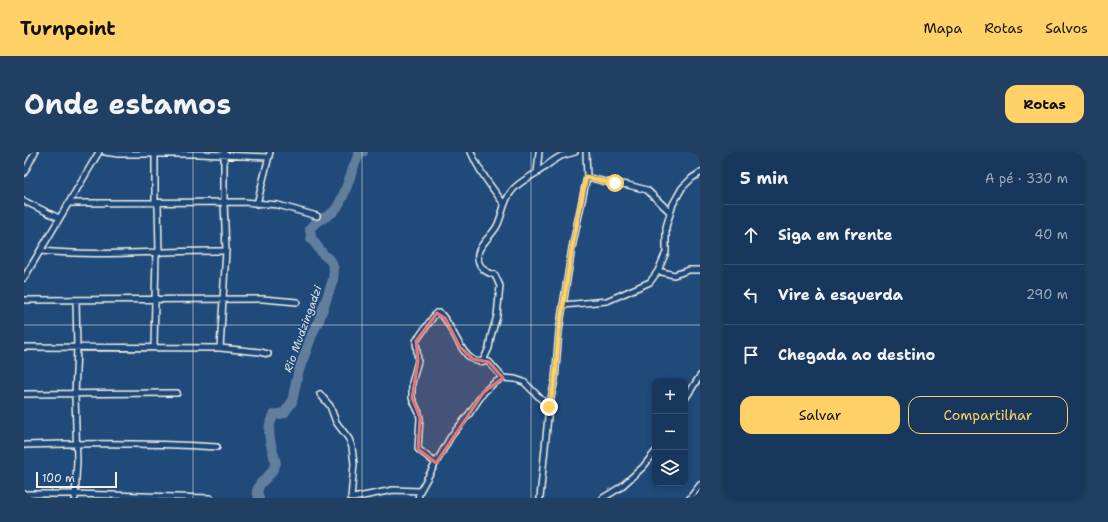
<!DOCTYPE html>
<html lang="pt">
<head>
<meta charset="utf-8">
<style>
  body { margin:0; font-family:"Shantell Sans",sans-serif; background:#203f62; color:#f1f3f6 }
  .controls { position:absolute; right:12px; bottom:12px; display:grid; overflow:hidden; border-radius:8px; box-shadow:0 2px 6px #0003 }
  .controls button { width:36px; height:36px; display:grid; place-items:center; padding:0; border:0; border-bottom:1px solid #365272; background:#17385c; color:#f1f3f6; font:20px sans-serif }
  .scale { position:absolute; left:12px; bottom:10px; width:81px; box-sizing:border-box; padding-left:4px; border:2px solid #f4f1e8; border-top:0; font-size:11px; line-height:14px; white-space:nowrap; color:#f4f1e8; -webkit-text-stroke:3px #1f4a7a; paint-order:stroke }
  .stop { position:absolute; width:12px; height:12px; margin:-9px; border:3px solid #ffd166; border-radius:50%; background:#fff }
  .stop.end { background:#ffd166; border-color:#fff; box-shadow:0 1px 4px #0008 }
  .list { margin:0; padding:0; list-style:none }
  h2 { display:flex; justify-content:space-between; align-items:center; height:52px; margin:0; padding:0 16px; font-size:17px }
  h2 small { font-size:13px; font-weight:400; color:#9eacbb }
  .list li { display:grid; grid-template-columns:26px 1fr auto; gap:12px; align-items:center; box-sizing:border-box; height:60px; padding:0 16px; border-top:1px solid #365272 }
  .list b { display:block; font-size:15px; white-space:nowrap }
  .list em { font-size:13px; font-style:normal; color:#9eacbb }
  .actions { display:flex; gap:8px; padding:12px 16px }
  .actions a { flex:1; padding:9px 0; border:1px solid #ffd166; border-radius:12px; text-align:center; font-size:14px; color:#ffd166 }
  .actions .main { background:#ffd166; color:#111 }
  .icon { flex:none; width:22px; height:22px; fill:none; stroke:currentColor; stroke-width:2; stroke-linecap:round; stroke-linejoin:round }
  .map { position:relative; flex:none; width:676px; height:346px; overflow:hidden; border-radius:12px }
  header { display:flex; align-items:center; gap:24px; box-sizing:border-box; height:56px; padding:0 20px; background:#ffd166; color:#111 }
  header strong { font-size:19px }
  nav { display:flex; gap:22px; margin-inline-start:auto; font-size:14px }
  .intro { display:flex; align-items:center; justify-content:space-between; box-sizing:border-box; height:96px; padding:0 24px }
  h1 { margin:0; font-size:28px }
  .button { padding:10px 18px; border-radius:12px; background:#ffd166; color:#111; font-size:14px; font-weight:700 }
  main { display:flex; gap:24px; padding:0 24px }
  aside { flex:1; background:#17385c; border-radius:12px; box-shadow:0 2px 6px #0003 }
  .map>svg:first-child { display:block }
</style>
</head>
<body>
<header>
<strong>Turnpoint</strong>
<nav><a>Mapa</a><a>Rotas</a><a>Salvos</a></nav>
</header>
<div class="intro"><h1>Onde estamos</h1><a class="button">Rotas</a></div>
<main>
<div class="map">
<svg width="676" height="346" viewBox="0 0 676 346">
  <rect width="100%" height="100%" fill="#1f4a7a"/>
  <filter id="ink" filterUnits="userSpaceOnUse"><feTurbulence type="fractalNoise" baseFrequency=".025" numOctaves="2"/><feDisplacementMap in="SourceGraphic" scale="8" xChannelSelector="R" yChannelSelector="G"/><feConvolveMatrix kernelMatrix="1 2 1 2 8 2 1 2 1" color-interpolation-filters="sRGB"/></filter>
  <g filter="url(#ink)">
    <g fill="none" stroke-linecap="round" stroke-linejoin="round">
      <!-- river -->
      <path stroke="#627e9d" stroke-width="10" d="M235,346L233,339L236,332L247,321L252,311C248,295 240,278 250,263L260,261L268,250L274,221L289,180L295,168L309,128L310,117L307,109L299,102L287,86L286,76C293,68 302,66 309,60C319,52 326,22 332,9L335,2L339,0"/>
      <!-- minor casing -->
      <g stroke="#f4f1e8" stroke-width="8">
        <path id="minor" d="M81,0L94,2H176L244,5
          M447,0C455,19 468,36 480,52
          M0,21L11,0
          M513,21L515,0
          M563,25L582,30L604,33L623,38L646,60
          M0,49L35,66
          M45,51L219,50L254,53L293,64
          M131,51V2
          M134,51L135,101
          M233,52L246,0
          M16,99C78,105 140,98 202,99
          M634,119L650,123L665,118H676
          M0,126L75,0
          M0,148L239,147L273,150
          M539,153L583,149L626,130L634,119L642,100V75L649,52L658,36L668,26L676,21
          M0,195L196,196L236,200L244,202
          M130,195L132,101
          M196,196L202,99L200,50V0
          M459,209L465,196L467,184L473,164L476,134L471,123C464,121 460,119 456,113C447,97 467,86 473,74C479,62 479,50 487,40C493,31 503,27 512,21C519,17 525,11 532,7L537,4L551,0
          M0,242L153,241
          M296,242L306,254L312,270L325,287L328,295L330,312L327,346
          M661,247L676,224
          M0,293C64,291 129,291 193,295
          M412,311L394,297L396,266L395,261L388,246V231L394,209L392,189L412,161H416C428,172 437,205 452,209C456,210 461,209 465,210L479,226
          M0,342H51L186,346
          M51,346L53,308L51,243L53,196L52,148
          M329,346L369,338L396,339
          M394,346L396,339L427,284L445,262L460,240L470,231L479,226L491,227L500,230L525,255
          M516,346L525,255L531,228L535,179L548,96L563,25L562,0
          M579,346L597,335L619,315L631,300
          M666,346L676,333"/>
      </g>
      <!-- minor -->
      <use href="#minor" stroke="#1f4a7a" stroke-width="5"/>
    </g>
  </g>
  <g fill="none" stroke-linecap="round" stroke-linejoin="round" filter="url(#ink)">
    <!-- route -->
    <path stroke="#ffd166" stroke-width="5" d="M525,255L531,228L535,179L548,96L562,25L582,30L591,31"/>
  </g>
  <!-- marked area -->
  <path fill="#e27875" fill-opacity="0.2" stroke="#e27875" stroke-width="3" stroke-linejoin="round" d="M413,161L421,166L436,195L449,207L465,210L479,226L460,240L412,311L394,297L396,266L388,246L394,209L392,189Z"/>
  <!-- grid -->
  <path fill="none" stroke="#f4f1e8" stroke-width="1" stroke-opacity="0.55" d="M169,0V346M338,0V346M507,0V346M0,173H676"/>
  <g text-anchor="middle" dominant-baseline="central" stroke-width="3" stroke-linejoin="round" paint-order="stroke">
    <!-- water labels -->
    <g font-size="11" font-style="italic" fill="#dee0dd" stroke="#1f4a7a">
      <text transform="translate(279 177) rotate(-70)">Rio Mudzingadzi</text>
    </g>
  </g>
</svg>
<div class="controls">
<button>+</button>
<button>−</button>
<button><svg class="icon" aria-label="layers" viewBox="0 0 24 24"><path d="M12 4l9 5-9 5-9-5zM3 14l9 5 9-5"/></svg></button>
</div>
<div class="scale">100 m</div>
<div class="stop" style="left:591px;top:31px"></div>
<div class="stop end" style="left:525px;top:255px"></div>
</div>
<aside>
<h2>5 min<small>A pé · 330 m</small></h2>
<ul class="list">
<li><svg class="icon" aria-label="ahead" viewBox="0 0 24 24"><path d="M12 20V5M6 11l6-6 6 6"/></svg><div><b>Siga em frente</b></div><em>40 m</em></li>
<li><svg class="icon" aria-label="left" viewBox="0 0 24 24"><path d="M17 20v-9H6M10 6l-5 5 5 5"/></svg><div><b>Vire à esquerda</b></div><em>290 m</em></li>
<li><svg class="icon" aria-label="arrive" viewBox="0 0 24 24"><path d="M6 21V4h12l-3 4 3 4H6"/></svg><div><b>Chegada ao destino</b></div></li>
</ul>
<div class="actions"><a class="main">Salvar</a><a>Compartilhar</a></div>
</aside>
</main>
</body>
</html>
